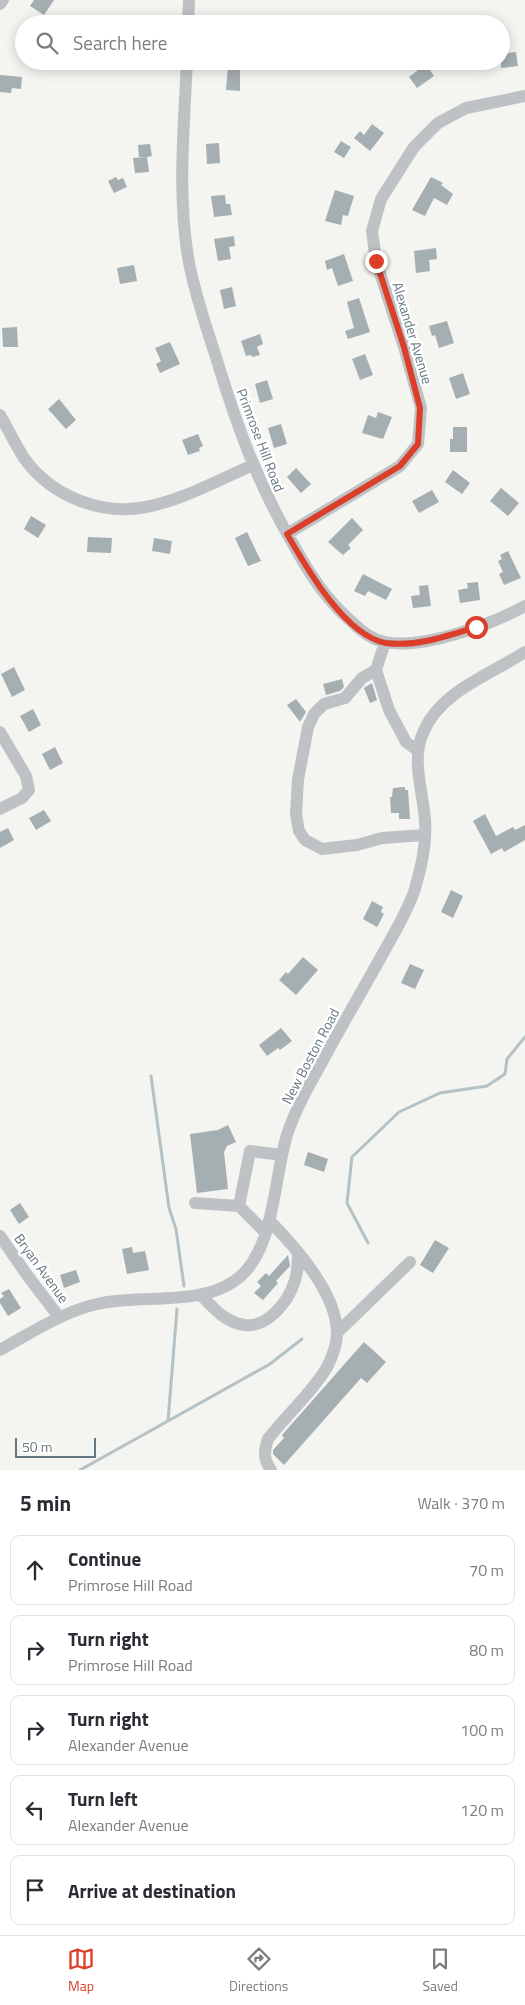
<!DOCTYPE html>
<html lang="en">
<head>
<meta charset="utf-8">
<style>
  body { margin:0; font-family:"Titillium Web",sans-serif; background:#f2f2f3; color:#2b2b33 }
  .scale { position:absolute; left:15px; bottom:12px; width:81px; box-sizing:border-box; padding-left:5px; border:2px solid #657780; border-top:0; font-size:14px; line-height:18px; white-space:nowrap; color:#657780; -webkit-text-stroke:4px #fff; paint-order:stroke }
  .stop { position:absolute; width:15px; height:15px; margin:-11px; border:4px solid #db3f2a; border-radius:50%; background:#fff }
  .stop.end { background:#db3f2a; border-color:#fff; box-shadow:0 1px 5px #0008 }
  .list { margin:0; padding:0; list-style:none }
  h2 { display:flex; justify-content:space-between; align-items:center; height:65px; margin:0; padding:0 20px; font-size:21px }
  h2 small { font-size:16px; font-weight:400; color:#7c7c81 }
  .list li { display:grid; grid-template-columns:32px 1fr auto; gap:15px; align-items:center; box-sizing:border-box; height:70px; margin:0 10px 10px; padding:0 10px; border:1px solid #e1e1e2; border-radius:10px }
  .list b { display:block; font-size:19px; white-space:nowrap }
  .list p { margin:0; font-size:16px; white-space:nowrap; color:#7c7c81 }
  .list em { font-size:16px; font-style:normal; color:#7c7c81 }
  .icon { flex:none; width:28px; height:28px; fill:none; stroke:currentColor; stroke-width:2; stroke-linecap:round; stroke-linejoin:round }
  .map { position:relative; flex:none; width:525px; height:1470px; overflow:hidden }
  .search { position:absolute; background:#fff; box-shadow:0 2px 12px #0003; left:15px; right:15px; top:15px; height:55px; display:flex; align-items:center; gap:12px; box-sizing:border-box; padding:0 18px; border-radius:28px; color:#7c7c81; font-size:19px }
  .sheet { height:465px; background:#fff }
  nav { display:flex; justify-content:space-around; align-items:center; box-sizing:border-box; height:70px; border-top:1px solid #e1e1e2; background:#fff; font-size:14px; color:#7c7c81 }
  nav a { display:grid; justify-items:center; gap:2px }
  nav .on { color:#db3f2a }
  .map>svg:first-child { display:block }
</style>
</head>
<body>
<div class="map">
<svg width="525" height="1470" viewBox="0 0 525 1470">
  <rect width="100%" height="100%" fill="#f4f4f1"/>
  <g fill="none" stroke-linecap="round" stroke-linejoin="round">
    <!-- stream -->
    <path stroke="#b4c2c5" stroke-width="3" d="M151,1076L169,1208L176,1229L184,1286
      M368,1243L347,1203L352,1157L399,1112L440,1093L487,1086L505,1074L507,1059L525,1037
      M168,1421L270,1364L302,1339
      M80,1470L168,1421L177,1309"/>
  </g>
  <!-- building -->
  <path fill="#a5aeb1" d="M34,0H54L44,15L30,6Z
    M516,52L518,66L501,68V54Z
    M426,64L434,76L417,88L409,77Z
    M228,67L240,68V91L226,90Z
    M0,75L22,77L21,89L12,88L11,93L0,92Z
    M372,124L384,133L370,151L354,138L360,131L364,135Z
    M341,141L351,147L344,158L334,152Z
    M219,143L220,163L207,164L206,144Z
    M150,144L152,156L147,157L149,172L135,173L133,158L147,157H139L138,145Z
    M116,177L118,180L123,178L127,187L114,193L108,181Z
    M431,177L443,183L441,185L453,194L447,205L434,198L425,216L412,210Z
    M335,190L354,196L348,216L343,215L341,225L325,221Z
    M225,195L226,204H230L232,215L214,217L211,196Z
    M234,236L235,246L229,247L231,259L218,261L214,239Z
    M436,248L437,259L429,260L430,271L416,273L414,251Z
    M344,254L353,281L338,286L332,268L327,270L325,261Z
    M134,265L137,281L120,284L117,268Z
    M232,287L236,306L224,309L220,290Z
    M359,298L370,332L348,339L345,331L354,328L347,302Z
    M447,321L454,343L439,348L435,335L432,336L429,326Z
    M17,327L18,347H3L2,328Z
    M260,334L263,344L257,347L260,355L252,357L251,355L246,356L241,341Z
    M170,342L180,364L160,373L156,364L161,361L155,348Z
    M365,354L373,375L360,380L352,359Z
    M463,373L470,394L456,399L449,378Z
    M267,380L273,399L260,403L255,384Z
    M59,399L76,420L66,429L48,409Z
    M378,412L392,417L383,439L362,433L368,415L376,418Z
    M281,424L287,444L274,448L268,428Z
    M453,427H467V452H450V439H453Z
    M198,434L203,446L199,448L200,451L188,455L182,440Z
    M296,468L311,484L301,493L287,477Z
    M453,470L470,483L462,494L445,482Z
    M501,488L519,503L508,516L490,501Z
    M432,490L439,502L419,513L412,501Z
    M31,516L46,525L38,538L24,529Z
    M352,518L363,530L348,545L351,548L343,555L328,542Z
    M247,532L261,561L248,566L235,538Z
    M88,537L112,538L111,553L87,552Z
    M154,538L172,541L170,554L152,551Z
    M508,551L521,578L504,585L499,574L503,572L498,561L502,559L500,555Z
    M363,574L392,589L386,600L368,591L365,596L354,591Z
    M478,582L480,600L460,603L458,590L468,588L467,583Z
    M428,585L431,606L413,608L411,596L420,595L419,586Z
    M14,667L25,690L12,697L1,674Z
    M342,679L344,687L340,691L326,695L323,684Z
    M372,683L377,700L370,703L364,688Z
    M296,699L306,712L300,722L287,705Z
    M33,709L41,725L29,732L20,716Z
    M55,747L63,763L50,770L42,754Z
    M405,787V790H408L410,819H399V813H391L390,797H392L393,788Z
    M44,810L51,821L36,830L29,818Z
    M485,814L496,836L513,827L515,830L525,825V840L504,852L502,848L491,854L473,821Z
    M8,828L14,840L0,848V832Z
    M451,890L463,896L453,918L441,912Z
    M372,901L383,907L381,912L384,914L377,927L363,919Z
    M303,957L318,970L296,995L279,980L286,972L288,974Z
    M410,964L424,970L415,989L401,983Z
    M281,1028L292,1041L280,1050L278,1048L267,1056L259,1045Z
    M228,1125L236,1142L227,1146L224,1152L228,1189L197,1193L190,1134L218,1130Z
    M308,1152L328,1159L324,1172L304,1165Z
    M20,1203L29,1217L19,1224L10,1210Z
    M435,1240L449,1248L433,1273L420,1265Z
    M132,1247L133,1253L145,1251L149,1270L127,1274L122,1249Z
    M288,1255L290,1266L276,1281L278,1283L263,1300L254,1293L261,1286L257,1282L266,1273L269,1276Z
    M76,1270L80,1282L64,1288L60,1275Z
    M9,1289L21,1308L8,1316L0,1303V1299L4,1296L1,1293Z
    M364,1342L386,1362L367,1383L361,1378L284,1465L273,1454V1450L284,1438L282,1435Z"/>
  <g fill="none" stroke-linecap="round" stroke-linejoin="round">
    <!-- minor -->
    <path stroke="#bec2c5" stroke-width="12" d="M0,4L3,0
      M188,24L189,0
      M187,61C184,127 177,197 189,263C195,293 205,324 215,354C236,423 256,481 293,544C309,573 326,600 352,622C361,631 372,640 385,642C423,650 492,624 525,606
      M0,415C8,429 15,444 24,458C51,496 101,516 146,507C183,500 218,480 253,465
      M287,534L400,466L418,444L421,408L404,347L376,261L372,231L381,199L414,147L438,123L466,108L525,96
      M385,642L376,670L389,710L406,742L417,750
      M376,670L362,678L345,698L324,704L314,714L308,727L298,780L296,814L299,831L305,840L322,849L357,845L382,838L425,835
      M0,732L26,776L29,790L22,798L0,809
      M195,1203L239,1206
      M269,1220C295,1247 336,1292 337,1332C337,1346 330,1364 322,1375C306,1398 285,1417 268,1439C264,1451 263,1459 271,1470
      M265,1232L239,1206L250,1151L282,1155
      M0,1236L27,1275L59,1317
      M201,1295C213,1308 226,1323 245,1325C267,1328 288,1302 294,1283C298,1273 298,1263 298,1252
      M337,1333L410,1262
      M0,1350C31,1333 62,1312 97,1304C143,1293 207,1309 243,1274C275,1242 274,1177 287,1135C295,1110 308,1087 321,1064C340,1028 361,993 381,957C392,937 406,914 414,892C421,868 427,844 425,820C423,791 411,760 423,733C440,691 490,675 525,652"/>
  </g>
  <g fill="none" stroke-linecap="round" stroke-linejoin="round">
    <!-- route -->
    <path stroke="#db3f2a" stroke-width="6" d="M376,261L404,347L420,408L418,444L400,466L287,534C306,567 345,636 386,643C416,647 447,636 476,627"/>
  </g>
  <g text-anchor="middle" dominant-baseline="central" stroke-width="5" stroke-linejoin="round" paint-order="stroke">
    <!-- street labels -->
    <g font-size="14" fill="#657780" stroke="#fff">
      <text transform="translate(413 333) rotate(73)">Alexander Avenue</text>
      <text transform="translate(261 440) rotate(69)">Primrose Hill Road</text>
      <text transform="translate(310 1056) rotate(-62)">New Boston Road</text>
      <text transform="translate(42 1268) rotate(54)">Bryan Avenue</text>
    </g>
  </g>
</svg>
<div class="scale">50 m</div>
<div class="stop" style="left:476px;top:627px"></div>
<div class="stop end" style="left:376px;top:261px"></div>
<div class="search"><svg class="icon" aria-label="search" viewBox="0 0 24 24"><circle cx="10" cy="10" r="6"/><path d="M15 15l6 6"/></svg>Search here</div>
</div>
<section class="sheet">
<h2>5 min<small>Walk · 370 m</small></h2>
<ul class="list">
<li><svg class="icon" aria-label="ahead" viewBox="0 0 24 24"><path d="M12 20V5M6 11l6-6 6 6"/></svg><div><b>Continue</b><p>Primrose Hill Road</p></div><em>70 m</em></li>
<li><svg class="icon" aria-label="right" viewBox="0 0 24 24"><path d="M7 20v-9h11M14 6l5 5-5 5"/></svg><div><b>Turn right</b><p>Primrose Hill Road</p></div><em>80 m</em></li>
<li><svg class="icon" aria-label="right" viewBox="0 0 24 24"><path d="M7 20v-9h11M14 6l5 5-5 5"/></svg><div><b>Turn right</b><p>Alexander Avenue</p></div><em>100 m</em></li>
<li><svg class="icon" aria-label="left" viewBox="0 0 24 24"><path d="M17 20v-9H6M10 6l-5 5 5 5"/></svg><div><b>Turn left</b><p>Alexander Avenue</p></div><em>120 m</em></li>
<li><svg class="icon" aria-label="arrive" viewBox="0 0 24 24"><path d="M6 21V4h12l-3 4 3 4H6"/></svg><div><b>Arrive at destination</b></div></li>
</ul>
</section>
<nav>
<a class="on"><svg class="icon" aria-label="map" viewBox="0 0 24 24"><path d="M3 6l6-2 6 2 6-2v14l-6 2-6-2-6 2zM9 4v14M15 6v14"/></svg>Map</a>
<a><svg class="icon" aria-label="directions" viewBox="0 0 24 24"><path d="M12 3l9 9-9 9-9-9zM9 14v-3h6M13 9l2 2-2 2"/></svg>Directions</a>
<a><svg class="icon" aria-label="saved" viewBox="0 0 24 24"><path d="M7 4h10v16l-5-4-5 4z"/></svg>Saved</a>
</nav>
</body>
</html>
